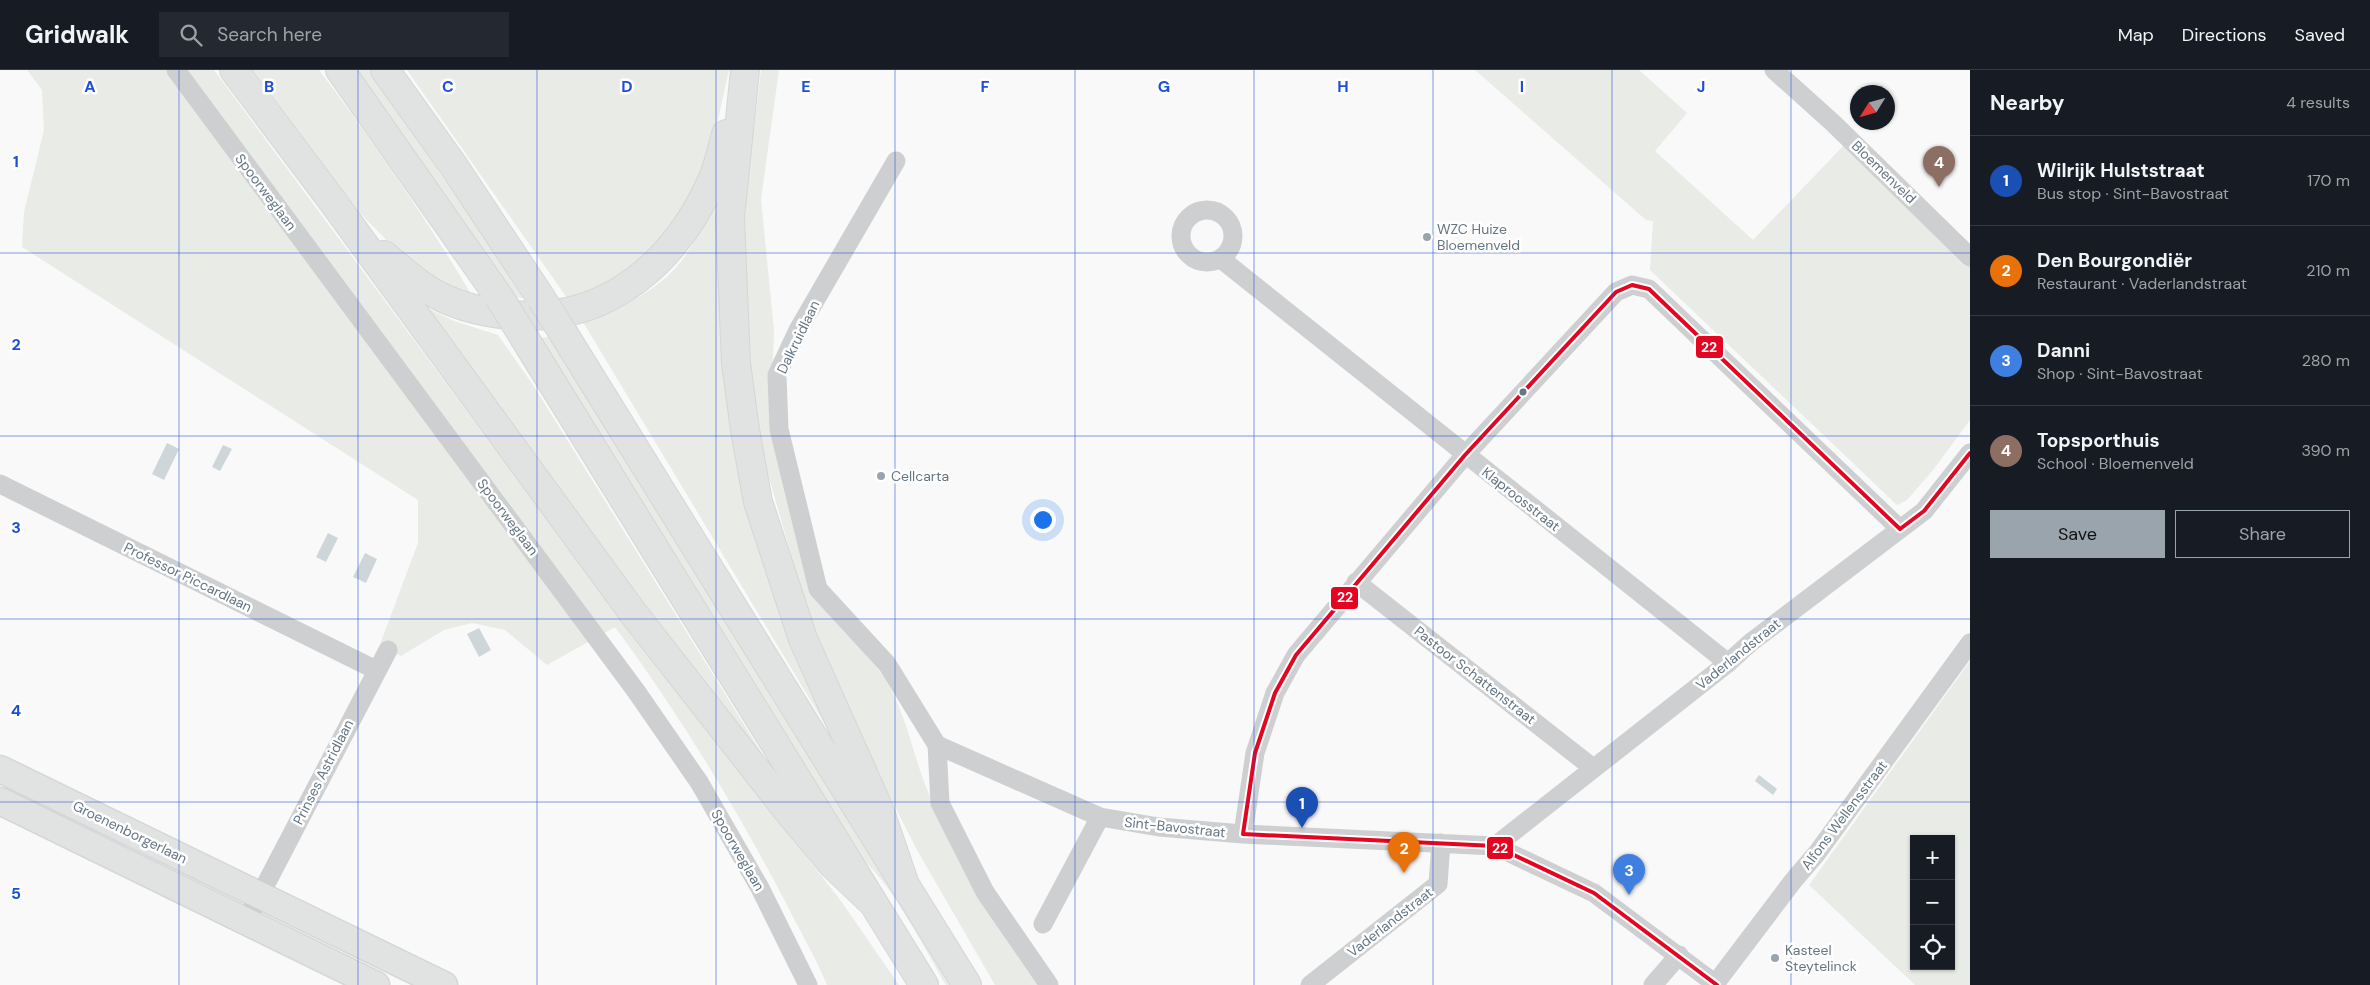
<!DOCTYPE html>
<html lang="en">
<head>
<meta charset="utf-8">
<style>
  body { margin:0; font-family:"DM Sans",sans-serif; background:#242831; color:#f1f3f6 }
  .controls { position:absolute; right:15px; bottom:15px; display:grid; overflow:hidden; border-radius:0px; box-shadow:0 1px 4px #0004 }
  .controls button { width:45px; height:45px; display:grid; place-items:center; padding:0; border:0; border-bottom:1px solid #363941; background:#171b24; color:#f1f3f6; font:25px sans-serif }
  .compass { position:absolute; left:1850px; top:15px; width:45px; height:45px; border-radius:50%; background:#171b24; box-shadow:0 1px 4px #0004; rotate:233deg }
  .you { position:absolute; left:1042px; top:449px; width:18px; height:18px; margin:-12px; border:4px solid #fff; border-radius:50%; background:#1a73e8; box-shadow:0 0 0 8px #1a73e833 }
  .badge { display:grid; place-items:center; width:32px; height:32px; border-radius:50%; background:#99a4ac; color:#fff; font-size:16px; font-weight:700 }
  .pin { position:absolute; translate:-50% -41px; filter:drop-shadow(0 1px 2px #0008) }
  .pin::after { content:''; position:absolute; top:26px; width:18px; height:15px; background:inherit; clip-path:polygon(0 0,100% 0,50% 100%) }
  .list { margin:0; padding:0; list-style:none }
  h2 { display:flex; justify-content:space-between; align-items:center; height:65px; margin:0; padding:0 20px; font-size:21px }
  h2 small { font-size:16px; font-weight:400; color:#9ea1a6 }
  .list li { display:grid; grid-template-columns:32px 1fr auto; gap:15px; align-items:center; box-sizing:border-box; height:90px; padding:0 20px; border-top:1px solid #363941 }
  .list b { display:block; font-size:19px; white-space:nowrap }
  .list p { margin:0; font-size:16px; white-space:nowrap; color:#9ea1a6 }
  .list em { font-size:16px; font-style:normal; color:#9ea1a6 }
  .actions { display:flex; gap:10px; padding:15px 20px }
  .actions a { flex:1; padding:11px 0; border:1px solid #99a4ac; border-radius:0px; text-align:center; font-size:18px; color:#99a4ac }
  .actions .main { background:#99a4ac; color:#111 }
  .icon { flex:none; width:28px; height:28px; fill:none; stroke:currentColor; stroke-width:2; stroke-linecap:round; stroke-linejoin:round }
  .map { position:relative; flex:none; width:1970px; height:915px; overflow:hidden }
  header { display:flex; align-items:center; gap:30px; box-sizing:border-box; height:70px; padding:0 25px; background:#171b24; border-bottom:1px solid #363941 }
  header strong { font-size:24px }
  nav { display:flex; gap:28px; margin-inline-start:auto; font-size:18px }
  .search { width:350px; height:45px; background:#242831; display:flex; align-items:center; gap:12px; box-sizing:border-box; padding:0 18px; border-radius:0px; color:#9ea1a6; font-size:19px }
  main { display:flex }
  aside { flex:1; background:#171b24 }
  .map>svg:first-child { display:block }
</style>
</head>
<body>
<header>
<strong>Gridwalk</strong>
<div class="search"><svg class="icon" aria-label="search" viewBox="0 0 24 24"><circle cx="10" cy="10" r="6"/><path d="M15 15l6 6"/></svg>Search here</div>
<nav><a>Map</a><a>Directions</a><a>Saved</a></nav>
</header>
<main>
<div class="map">
<svg width="1970" height="915" viewBox="0 0 1970 915">
  <rect width="100%" height="100%" fill="#f9f9f9"/>
  <!-- green -->
  <path fill="#e8ebe6" fill-rule="evenodd" d="M27,0H214L639,574L841,831L899,915H827C816,888 801,863 788,837C737,739 680,645 615,557L547,595L505,560L472,553L444,560L401,586L379,577L418,473V430L22,177L24,142L44,60L42,20Z
    M253,0H319C374,72 425,147 471,224L445,220L409,193L355,138Z
    M356,0H369L471,148L523,228L511,227L403,65Z
    M407,0H729L717,54L701,107L677,154L651,187L572,235Z
    M761,0H779L761,129L774,261L772,314L819,529C838,559 868,580 886,611C907,645 913,687 929,724C958,793 996,854 1038,915H995L917,780L864,676L821,576L800,516L764,390L754,344L747,280L743,203L746,123Z
    M1475,0H1639L1687,43L1655,81L1753,170L1847,72L1970,191V350L1933,400L1907,430L1897,435L1650,200L1653,151L1646,150Z
    M721,128L722,251L832,666L583,252C619,238 655,223 680,193C695,173 707,149 721,128Z
    M425,237L454,251L498,265L533,315L779,711L607,491Z
    M549,267L954,915H946C927,883 887,804 858,787L538,268Z
    M1970,591V915H1915L1809,815ZM1914,769H1951V896H1914Z"/>
  <!-- water -->
  <path fill="#ced6d9" d="M167,373L179,379L164,410L152,404Z
    M223,375L232,379L220,401L212,397Z
    M328,463L338,468L326,492L316,487Z
    M365,483L377,489L366,513L353,507Z
    M479,558L491,580L479,587L467,564Z
    M1759,705L1777,719L1773,725L1755,711Z"/>
  <g fill="none" stroke-linecap="round" stroke-linejoin="round">
    <!-- secondary casing -->
    <g stroke="#d5d6d7" stroke-width="29">
      <path id="secondary" d="M0,699L444,915
        M0,731L376,915"/>
    </g>
    <!-- highway casing -->
    <g stroke="#d5d6d6" stroke-width="30">
      <path id="highway" d="M234,0L333,132L633,543L788,741L832,794L873,833
        M340,0L499,227
        M385,0L453,95L541,228
        M745,0L730,148L736,293L745,360L758,432L803,569L879,739L905,815
        M384,185C403,201 421,217 443,228C464,238 488,243 512,245C607,254 677,191 713,108C719,94 722,78 726,64
        M565,266L967,915
        M525,269L924,915"/>
    </g>
    <!-- street -->
    <path stroke="#cecfd0" stroke-width="19" d="M176,0L636,621L699,712L760,818L808,915
      M1774,0L1833,53L1970,187
      M896,91L798,260L777,305L779,359L818,519L887,594L937,675L940,733L985,822L1049,915
      M1181 166a26 26 0 1 1 52 0a26 26 0 1 1-52 0Z
      M1221,189L1728,593
      M0,414L376,600
      M1356,512L1593,698
      M937,675L1100,747L1159,757L1243,764L1495,776L1594,823L1717,915
      M1243,764L1255,683L1275,623L1296,585L1465,385L1616,222L1632,215L1649,219L1900,459
      M1495,776L1728,593L1750,573L1924,441L1970,383
      M246,852L388,580
      M1043,854L1100,747
      M1715,914L1793,811L1817,783L1970,573
      M1310,915L1438,814L1441,773
      M1653,915L1679,885"/>
    <!-- secondary -->
    <use href="#secondary" stroke="#e1e2e2" stroke-width="26"/>
    <!-- highway -->
    <use href="#highway" stroke="#e1e2e2" stroke-width="28"/>
    <!-- highway-bridge casing -->
    <g stroke="#d5d6d6" stroke-width="30" stroke-linecap="butt">
      <path id="highway-bridge" d="M499,227L525,269
        M541,228L565,266"/>
    </g>
    <!-- highway-bridge -->
    <use href="#highway-bridge" stroke="#e1e2e2" stroke-width="28"/>
    <!-- bus-1 casing -->
    <g stroke="#fff" stroke-width="8">
      <path id="bus-1" d="M1900,459L1924,441L1970,383
        M1243,764L1255,683L1275,623L1296,585L1465,385L1616,222L1632,215L1649,219L1900,459
        M1243,764L1495,776L1594,823L1717,915"/>
    </g>
    <!-- bus-1 -->
    <use href="#bus-1" stroke="#e40521" stroke-width="4"/>
  </g>
  <!-- grid -->
  <path fill="none" stroke="#1d4ed8" stroke-width="1" stroke-opacity="0.55" d="M179,0V915M358,0V915M537,0V915M716,0V915M895,0V915M1075,0V915M1254,0V915M1433,0V915M1612,0V915M1791,0V915M0,183H1970M0,366H1970M0,549H1970M0,732H1970"/>
  <!-- markers -->
  <g fill="#99a4ac" stroke="#fff" stroke-width="2">
    <circle cx="1427" cy="167" r="5"/>
    <circle cx="881" cy="406" r="5"/>
    <circle cx="1775" cy="888" r="5"/>
  </g>
  <circle fill="#657683" stroke="#fff" stroke-width="2" cx="1523" cy="322" r="4.5"/>
  <g text-anchor="middle" dominant-baseline="central" stroke-width="5" stroke-linejoin="round" paint-order="stroke">
    <!-- street labels -->
    <g font-size="14" fill="#657683" stroke="#fff">
      <text transform="translate(1884 102) rotate(44)">Bloemenveld</text>
      <text transform="translate(266 122) rotate(53)">Spoorweglaan</text>
      <text transform="translate(798 267) rotate(-64)">Dalkruidlaan</text>
      <text transform="translate(1521 429) rotate(38)">Klaproosstraat</text>
      <text transform="translate(508 447) rotate(53)">Spoorweglaan</text>
      <text transform="translate(188 507) rotate(26)">Professor Piccardlaan</text>
      <text transform="translate(1738 584) rotate(-39)">Vaderlandstraat</text>
      <text transform="translate(1475 605) rotate(38)">Pastoor Schattenstraat</text>
      <text transform="translate(323 702) rotate(-63)">Prinses Astridlaan</text>
      <text transform="translate(1844 745) rotate(-53)">Alfons Wellensstraat</text>
      <text transform="translate(1175 757) rotate(6)">Sint-Bavostraat</text>
      <text transform="translate(130 762) rotate(26)">Groenenborgerlaan</text>
      <text transform="translate(738 780) rotate(60)">Spoorweglaan</text>
      <text transform="translate(1390 852) rotate(-38)">Vaderlandstraat</text>
    </g>
    <!-- poi labels -->
    <g font-size="14" fill="#657683" stroke="#fff" text-anchor="start">
      <text x="1437" y="159">WZC Huize<tspan x="1437" dy="16">Bloemenveld</tspan></text>
      <text x="891" y="406">Cellcarta</text>
      <text x="1785" y="880">Kasteel<tspan x="1785" dy="16">Steytelinck</tspan></text>
    </g>
  </g>
  <g font-size="16" text-anchor="middle" font-weight="bold" fill="#1d4ed8" stroke="#fff" stroke-width="5" stroke-linejoin="round" paint-order="stroke">
    <text x="90" y="22">A</text>
    <text x="269" y="22">B</text>
    <text x="448" y="22">C</text>
    <text x="627" y="22">D</text>
    <text x="806" y="22">E</text>
    <text x="985" y="22">F</text>
    <text x="1164" y="22">G</text>
    <text x="1343" y="22">H</text>
    <text x="1522" y="22">I</text>
    <text x="1701" y="22">J</text>
    <text x="16" y="97">1</text>
    <text x="16" y="280">2</text>
    <text x="16" y="463">3</text>
    <text x="16" y="646">4</text>
    <text x="16" y="829">5</text>
  </g>
  <g stroke="#fff" stroke-width="2">
    <rect x="1695" y="265" width="29" height="24" rx="5" fill="#e40521"/>
    <rect x="1330" y="516" width="29" height="24" rx="5" fill="#e40521"/>
    <rect x="1486" y="766" width="28" height="24" rx="5" fill="#e40521"/>
  </g>
  <g font-size="14" text-anchor="middle" font-weight="bold" fill="#fff">
    <text x="1709" y="282">22</text>
    <text x="1345" y="532">22</text>
    <text x="1500" y="783">22</text>
  </g>
</svg>
<div class="controls">
<button>+</button>
<button>−</button>
<button><svg class="icon" aria-label="locate" viewBox="0 0 24 24"><circle cx="12" cy="12" r="6"/><path d="M12 2v4M12 18v4M2 12h4M18 12h4"/></svg></button>
</div>
<svg class="compass" viewBox="-18 -18 36 36"><path d="M0-13l5 13h-10z" fill="#e53935"/><path d="M0 13l5-13h-10z" fill="#9ea1a6"/></svg>
<div class="you"></div>
<div class="pin badge" style="left:1302px;top:758px;background:#1a4fb4">1</div>
<div class="pin badge" style="left:1404px;top:803px;background:#e8710a">2</div>
<div class="pin badge" style="left:1629px;top:825px;background:#3f7fe0">3</div>
<div class="pin badge" style="left:1939px;top:117px;background:#8d6e63">4</div>
</div>
<aside>
<h2>Nearby<small>4 results</small></h2>
<ul class="list">
<li><span class="badge" style="background:#1a4fb4">1</span><div><b>Wilrijk Hulststraat</b><p>Bus stop · Sint-Bavostraat</p></div><em>170 m</em></li>
<li><span class="badge" style="background:#e8710a">2</span><div><b>Den Bourgondiër</b><p>Restaurant · Vaderlandstraat</p></div><em>210 m</em></li>
<li><span class="badge" style="background:#3f7fe0">3</span><div><b>Danni</b><p>Shop · Sint-Bavostraat</p></div><em>280 m</em></li>
<li><span class="badge" style="background:#8d6e63">4</span><div><b>Topsporthuis</b><p>School · Bloemenveld</p></div><em>390 m</em></li>
</ul>
<div class="actions"><a class="main">Save</a><a>Share</a></div>
</aside>
</main>
</body>
</html>
